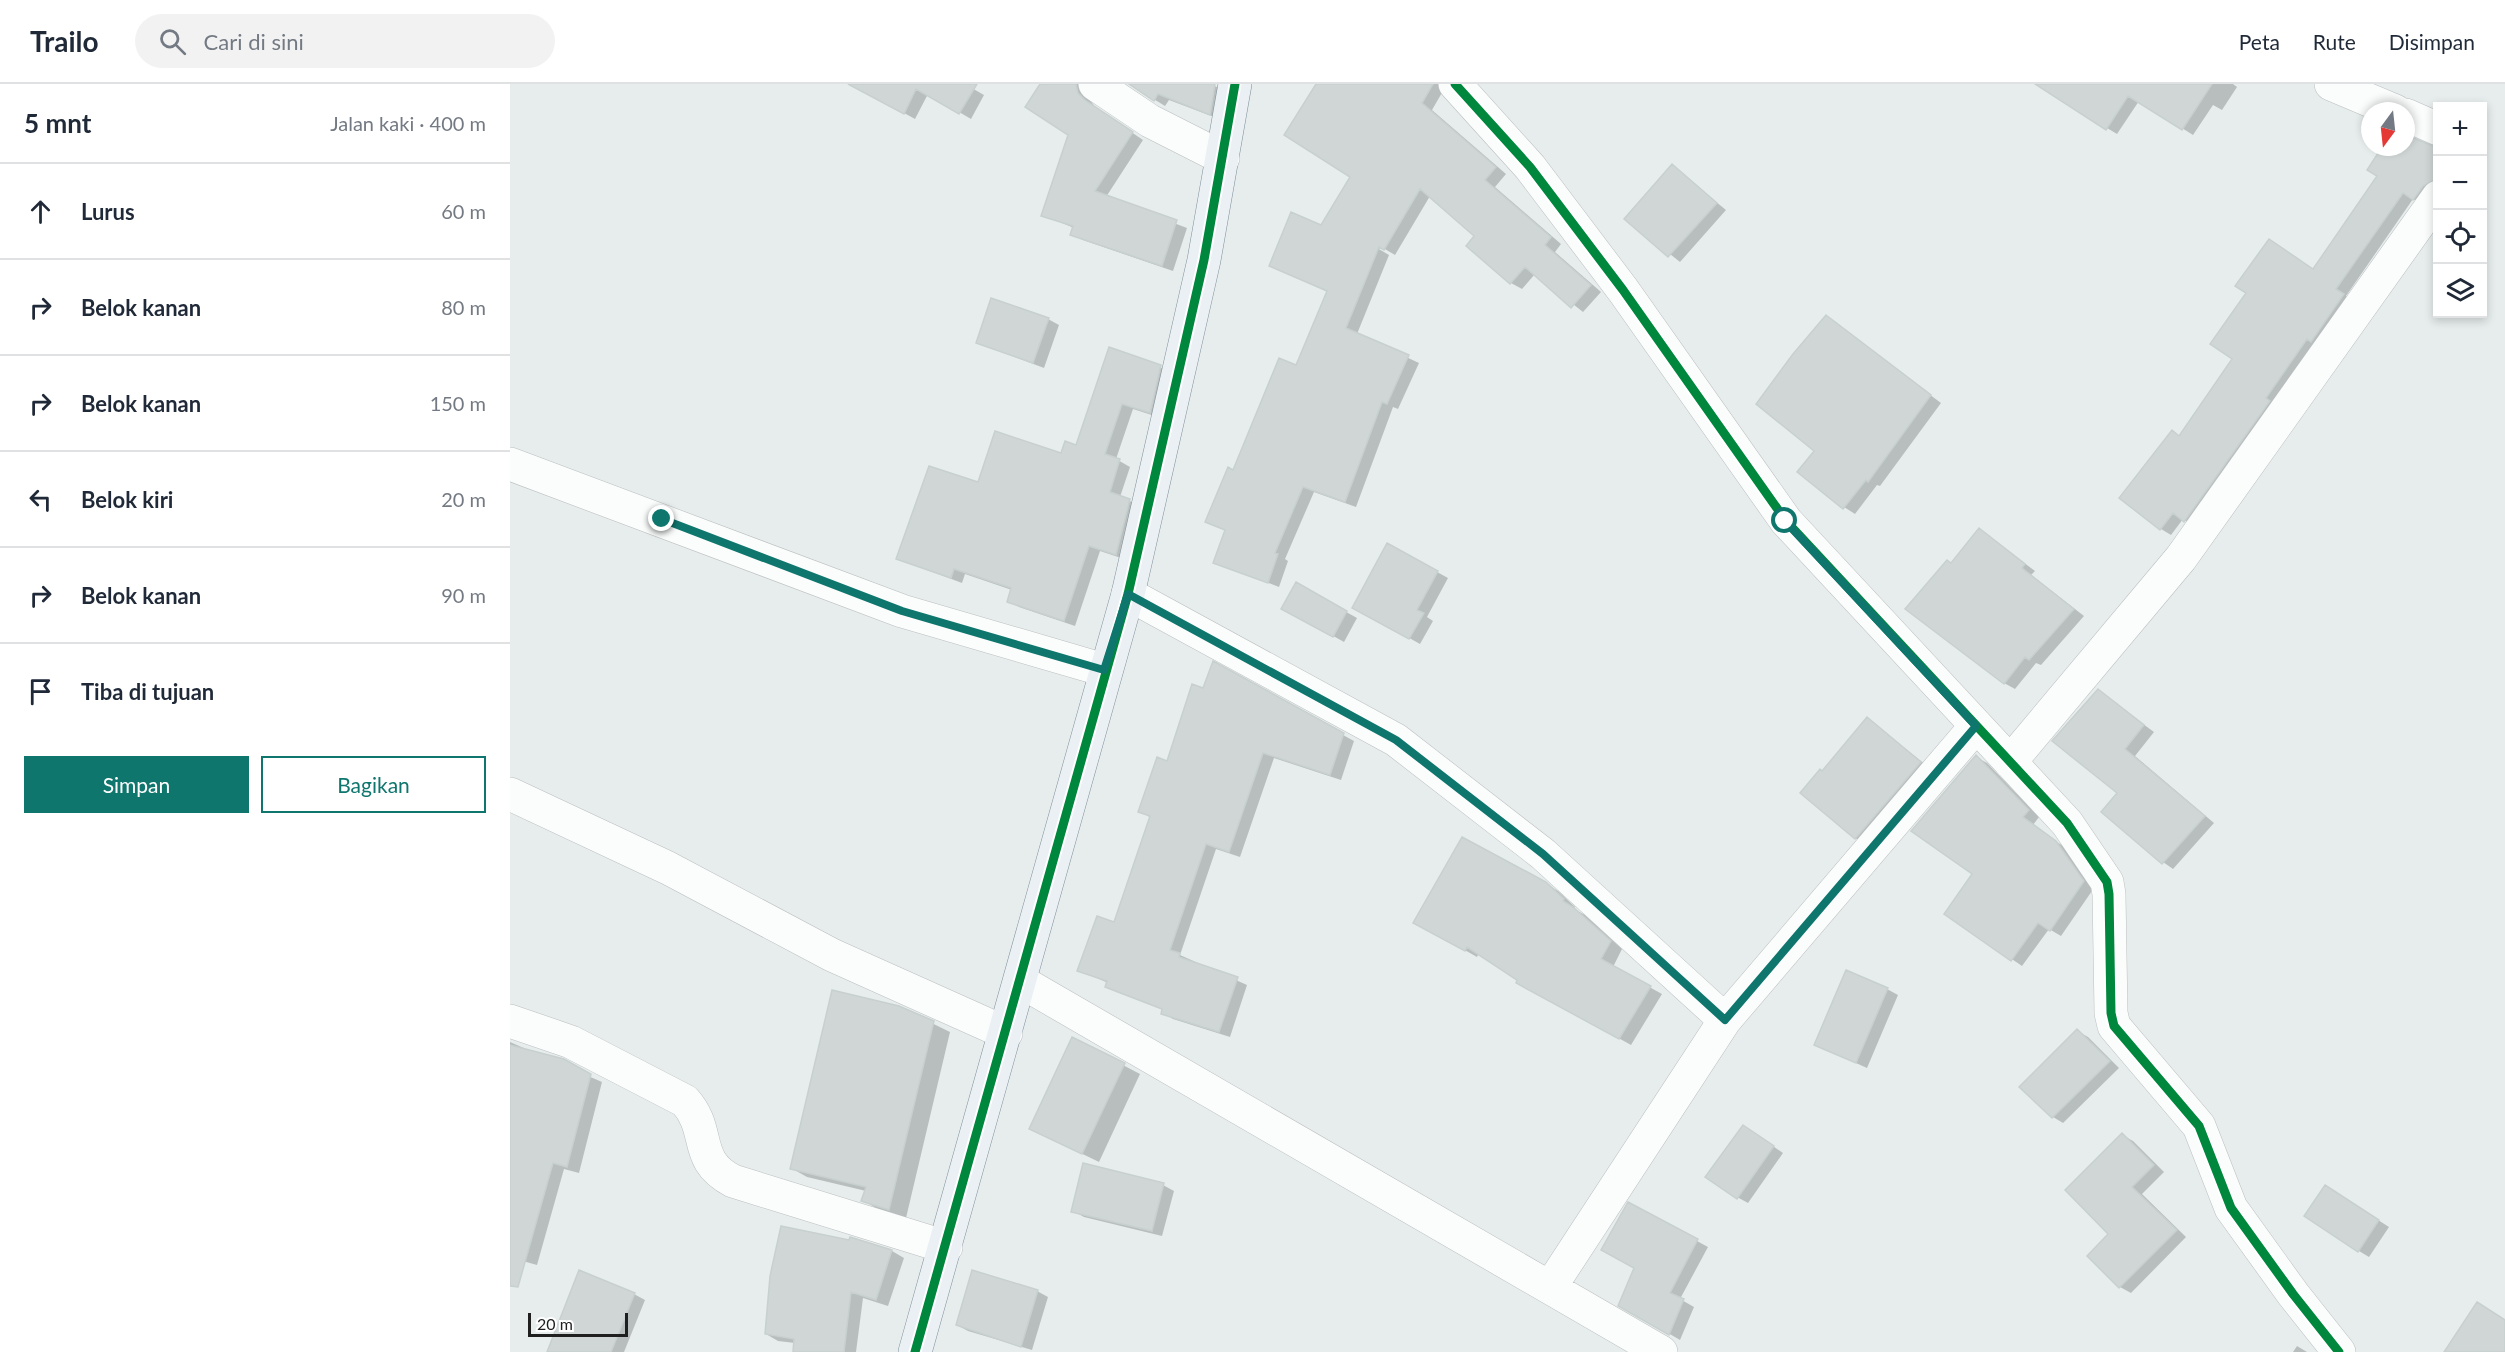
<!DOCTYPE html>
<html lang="id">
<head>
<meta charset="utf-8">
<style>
  body { margin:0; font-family:Lato,sans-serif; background:#f2f2f3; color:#1f2937 }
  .controls { position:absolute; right:18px; top:18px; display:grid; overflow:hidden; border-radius:0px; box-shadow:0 3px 9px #0003 }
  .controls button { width:54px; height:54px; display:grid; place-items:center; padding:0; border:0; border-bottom:2px solid #e0e1e3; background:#fff; color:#1f2937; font:30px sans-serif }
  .compass { position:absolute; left:1851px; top:18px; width:54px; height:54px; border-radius:50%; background:#fff; box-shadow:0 3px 9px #0003; rotate:195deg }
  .scale { position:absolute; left:18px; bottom:15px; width:100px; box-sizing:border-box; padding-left:6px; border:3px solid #1f1f1f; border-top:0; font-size:16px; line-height:21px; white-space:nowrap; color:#1f1f1f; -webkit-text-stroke:4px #fff; paint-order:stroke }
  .stop { position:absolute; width:18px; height:18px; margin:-14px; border:4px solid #0f766e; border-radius:50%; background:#fff }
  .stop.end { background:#0f766e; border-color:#fff; box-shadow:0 2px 6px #0008 }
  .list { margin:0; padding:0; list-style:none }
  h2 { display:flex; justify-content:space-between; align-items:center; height:78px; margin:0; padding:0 24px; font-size:26px }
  h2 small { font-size:20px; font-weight:400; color:#747a83 }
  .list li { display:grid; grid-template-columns:39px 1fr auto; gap:18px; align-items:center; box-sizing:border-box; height:96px; padding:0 24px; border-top:2px solid #e0e1e3 }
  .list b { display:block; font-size:22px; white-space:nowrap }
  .list em { font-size:20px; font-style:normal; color:#747a83 }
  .actions { display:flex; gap:12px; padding:18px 24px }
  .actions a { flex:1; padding:14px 0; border:2px solid #0f766e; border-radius:0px; text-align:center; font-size:21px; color:#0f766e }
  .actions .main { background:#0f766e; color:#fff }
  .icon { flex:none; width:33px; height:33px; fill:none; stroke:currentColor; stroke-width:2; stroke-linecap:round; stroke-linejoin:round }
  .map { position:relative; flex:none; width:1995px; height:1268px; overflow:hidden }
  header { display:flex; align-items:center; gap:36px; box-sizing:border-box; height:84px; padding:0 30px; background:#fff; border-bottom:2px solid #e0e1e3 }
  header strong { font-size:28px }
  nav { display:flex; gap:33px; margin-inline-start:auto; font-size:21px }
  .search { width:420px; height:54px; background:#f2f2f3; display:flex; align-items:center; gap:15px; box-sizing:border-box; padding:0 21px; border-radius:33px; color:#747a83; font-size:22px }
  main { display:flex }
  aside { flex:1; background:#fff }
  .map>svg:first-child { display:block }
</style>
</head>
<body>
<header>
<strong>Trailo</strong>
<div class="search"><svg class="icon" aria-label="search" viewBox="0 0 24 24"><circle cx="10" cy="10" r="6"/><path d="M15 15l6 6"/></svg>Cari di sini</div>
<nav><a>Peta</a><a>Rute</a><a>Disimpan</a></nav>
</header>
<main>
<aside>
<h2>5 mnt<small>Jalan kaki · 400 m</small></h2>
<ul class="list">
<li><svg class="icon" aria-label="ahead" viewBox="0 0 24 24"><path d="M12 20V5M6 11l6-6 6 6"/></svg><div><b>Lurus</b></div><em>60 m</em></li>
<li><svg class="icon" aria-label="right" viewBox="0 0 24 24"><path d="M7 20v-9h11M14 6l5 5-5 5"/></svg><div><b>Belok kanan</b></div><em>80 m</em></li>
<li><svg class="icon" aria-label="right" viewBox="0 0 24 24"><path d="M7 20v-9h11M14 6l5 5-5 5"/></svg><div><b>Belok kanan</b></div><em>150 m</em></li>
<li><svg class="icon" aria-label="left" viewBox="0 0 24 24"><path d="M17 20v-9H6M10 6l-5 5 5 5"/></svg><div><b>Belok kiri</b></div><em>20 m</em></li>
<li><svg class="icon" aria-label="right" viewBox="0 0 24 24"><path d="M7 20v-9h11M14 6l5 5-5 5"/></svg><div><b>Belok kanan</b></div><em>90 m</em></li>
<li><svg class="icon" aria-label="arrive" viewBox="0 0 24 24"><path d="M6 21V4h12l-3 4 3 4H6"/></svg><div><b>Tiba di tujuan</b></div></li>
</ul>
<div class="actions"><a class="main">Simpan</a><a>Bagikan</a></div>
</aside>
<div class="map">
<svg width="1995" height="1268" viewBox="0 0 1995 1268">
  <rect width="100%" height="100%" fill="#e7eded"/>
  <!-- shadow -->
  <path fill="#0003" d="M356,0H462L460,3L474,11L461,35L418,10L405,35L363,12Z
    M531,0H579V15L586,24L633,56L596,113L677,144L663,187L573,156L562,150L564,144L533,131L559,51Z
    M619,0H701L716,8L712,36L659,16L655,22Z
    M808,0H937L922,26L996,90L985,103L1051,160L1045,168L1091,208L1073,228L1025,190L1012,205L1001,199L967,152L920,112L885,171L863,158L862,161L879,171L847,250L909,279L888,325L883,323L846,423L804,408L775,475L778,477L769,503L705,478L716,446L724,388L787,283L818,208L761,181L812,143L843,92Z
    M1557,0H1723L1727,3L1712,26L1703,21L1683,51L1629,17L1607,50L1597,44Z
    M1896,52L1928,65V105L1914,121L1903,115L1836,212L1844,217L1685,442L1673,435L1661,451L1651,445L1663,348L1670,353L1804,186L1869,92L1874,63H1896Z
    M1162,82L1216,126L1170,178L1116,135Z
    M1316,233L1431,319L1370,402L1367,401L1345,430L1334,423L1306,367Z
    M538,235L549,241L534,284L468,259Z
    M650,283L661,289L651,334L623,325L606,375L620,383L610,413L631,422L617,476L590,467L565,542L509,523L498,517L502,506L455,490L452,499L388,475L469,400L567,363Z
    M1470,446L1525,487L1521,491L1574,532L1531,581L1526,579L1505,605L1494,599L1442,481Z
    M878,461L938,494L917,533L923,537L910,560L844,523Z
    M786,500L847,534L834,558L773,524Z
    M703,580L844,657L831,696L764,674L730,773L706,765L670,871L737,901L720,953L663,935L653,929L654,926L607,908L596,902L598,899L569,886L605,840L641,734L630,727L658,679L694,605Z
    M1588,607L1644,648L1625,672L1704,739L1663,785L1653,778Z
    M1358,635L1421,685L1356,760L1345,754Z
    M1466,673L1477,679L1529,733L1523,741L1557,765L1584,804L1551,852L1539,845L1512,882L1436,830L1464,790Z
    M1035,799L1048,807L1065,823L1064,825L1075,831L1112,865L1103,883L1152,910L1121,961L1008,898L1009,895L969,869L967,873L905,838Z
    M1377,905L1388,911L1357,984L1317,966Z
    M389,923L440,948L396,1134L369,1126L353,1116L356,1107L297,1093L281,1084Z
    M1567,947L1578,953L1609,984L1553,1039L1543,1033Z
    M563,955L630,990L589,1078L521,1045Z
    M0,958L92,998L69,1089L54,1085L27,1181L2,1174L0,1179Z
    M1244,1049L1273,1069L1238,1119L1227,1113Z
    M1612,1051L1623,1057L1654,1088L1632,1110L1676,1153L1621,1209L1610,1203L1600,1150Z
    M653,1101L664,1107L652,1152L574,1133L563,1127Z
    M1826,1109L1879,1143L1859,1173L1849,1167Z
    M1119,1120L1198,1163L1170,1215L1184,1223L1170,1256L1110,1221L1125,1183Z
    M341,1155L382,1167L394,1174L378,1222L353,1214L346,1268H285V1259L268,1257L256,1250Z
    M527,1207L538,1213L522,1266L458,1247L447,1241Z
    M124,1210L135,1216L114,1268H51Z
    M1787,1262L1797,1268H1798H1783Z"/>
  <!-- building -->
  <path fill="#cfd6d5" stroke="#c8d0cf" stroke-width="1.5" d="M338,0H467L449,30L406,5L394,30Z
    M530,0H566L568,9L575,16L623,48L585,107L667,136L652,182L560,151L563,142L531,132L558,51L515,23Z
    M619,0H705L700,31L648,10L644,17Z
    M806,0H923L912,19L986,83L975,96L1041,153L1035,161L1081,201L1061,224L1015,183L1000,200L956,162L964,152L910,105L874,166L869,163L836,244L899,271L877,320L872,318L835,418L793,403L765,469L768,470L758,499L703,479L715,446L695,438L718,383L723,386L769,274L786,281L817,207L759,182L781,128L811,141L840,93L774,51Z
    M1525,0H1702L1672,46L1618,12L1596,46Z
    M1896,51L1928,64V95L1913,102L1903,116L1893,109L1826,205L1834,210L1801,258L1797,255L1756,314L1760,317L1674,438L1663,429L1650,446L1609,414L1662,346L1669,352L1722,275L1700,260L1736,209L1725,202L1759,155L1803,185L1867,92L1857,86L1872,63H1896Z
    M1162,80L1207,119L1158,173L1114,135Z
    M481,214L539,234L523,279L466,259Z
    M1316,231L1421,311L1358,398L1356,396L1333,425L1287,388L1304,367L1246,320L1283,270Z
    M599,263L651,281L640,329L612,320L595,370L610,375L600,408L620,415L606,471L579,462L554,537L497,518L501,504L444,485L441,494L386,475L419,382L468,398L485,347L551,369L555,357L566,361Z
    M1469,444L1515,480L1512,484L1564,525L1519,576L1515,573L1494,600L1395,525L1437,476L1441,479Z
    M877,459L928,487L907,526L914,529L899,555L842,524Z
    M786,498L837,527L823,553L771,525Z
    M703,577L834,649L820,691L753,669L719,768L696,760L660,866L670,869L669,873L728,893L709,948L651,930L652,925L595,903L597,897L567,887L587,832L604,838L640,732L628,728L647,673L657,677L682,600L693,604Z
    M1588,605L1634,641L1615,665L1695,732L1652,780L1591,728L1607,709L1542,657Z
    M1357,633L1411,678L1345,755L1290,709L1310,685L1312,687Z
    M1466,671L1519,726L1513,733L1546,757L1574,797L1540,847L1528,839L1501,877L1434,830L1462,790L1401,747Z
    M952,753L1036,798L1054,815L1053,817L1063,823L1101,857L1091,875L1141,902L1109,955L1006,899L1007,896L957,863L955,867L903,839Z
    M1336,886L1378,904L1346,979L1304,961Z
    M322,906L389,922L424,937L379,1126L351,1117L356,1103L280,1085Z
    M1567,945L1600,977L1542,1034L1509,1003Z
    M562,953L615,979L572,1070L519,1045Z
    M0,961L54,975L81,990L57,1083L43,1079L8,1203L0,1202Z
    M1233,1041L1264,1062L1227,1115L1195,1093Z
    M1612,1049L1644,1081L1622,1103L1667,1146L1609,1204L1577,1172L1598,1150L1555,1106Z
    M573,1079L654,1099L642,1147L561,1128Z
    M1815,1101L1869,1136L1848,1168L1794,1132Z
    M1118,1118L1188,1155L1160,1209L1174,1215L1159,1251L1108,1222L1124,1184L1091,1166Z
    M271,1142L339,1156L340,1153L382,1166L366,1216L341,1208L334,1268H283L284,1255L255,1250L260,1192Z
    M69,1186L125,1209L101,1268H37Z
    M462,1186L528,1206L511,1263L446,1241Z
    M1967,1218L1995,1236V1268H1934Z"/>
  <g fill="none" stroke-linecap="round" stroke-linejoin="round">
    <!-- street casing -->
    <g stroke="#bcbfbf" stroke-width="34">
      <path id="street" d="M585,0L640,37L713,74
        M945,0L1020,83L1113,206L1276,437L1557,739L1597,798L1599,810L1601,929L1604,942L1689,1042L1721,1124L1783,1210L1829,1268
        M1821,0L1885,27
        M1896,31L1928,45
        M0,380L392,527L594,586
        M618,510L886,656L1033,770L1215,936
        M1500,678L1671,474L1928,113
        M0,710L158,784L322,871L496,949
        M510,897L1151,1268
        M0,937L61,958L175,1017C202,1047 182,1076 223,1097L436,1163
        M1041,1202L1215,936L1466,642"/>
    </g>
    <!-- secondary casing -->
    <g stroke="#7e8f98" stroke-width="34">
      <path id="secondary" d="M405,1268L618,510L694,176L725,0"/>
    </g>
    <!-- street -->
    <use href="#street" stroke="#fbfcfc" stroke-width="33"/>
    <!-- secondary -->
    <use href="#secondary" stroke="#eaf0f4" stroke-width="33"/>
    <!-- cycleway casing -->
    <g stroke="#fff" stroke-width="13">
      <path id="cycleway" d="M945,0L1020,83L1113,206L1276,437L1557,739L1597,798L1599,810L1601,929L1604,942L1689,1042L1721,1124L1783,1210L1829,1268
        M405,1268L618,510L694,176L725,0"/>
    </g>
    <!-- cycleway -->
    <use href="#cycleway" stroke="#00873e" stroke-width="9"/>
  </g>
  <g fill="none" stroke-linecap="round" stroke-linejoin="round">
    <!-- route -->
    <path stroke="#0f766e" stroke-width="8" d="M152,435L392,527L594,586L618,510L886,656L1033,770L1215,936L1466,642L1275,437"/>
  </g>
</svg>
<div class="controls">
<button>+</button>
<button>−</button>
<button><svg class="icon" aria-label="locate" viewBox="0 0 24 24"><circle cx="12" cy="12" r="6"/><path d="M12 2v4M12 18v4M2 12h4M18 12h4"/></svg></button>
<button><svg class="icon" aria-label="layers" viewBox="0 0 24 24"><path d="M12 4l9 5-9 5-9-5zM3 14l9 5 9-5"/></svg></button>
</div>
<svg class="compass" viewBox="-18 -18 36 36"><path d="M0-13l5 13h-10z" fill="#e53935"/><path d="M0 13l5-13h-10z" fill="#747a83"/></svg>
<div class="scale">20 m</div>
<div class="stop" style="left:1275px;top:437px"></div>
<div class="stop end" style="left:152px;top:435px"></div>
</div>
</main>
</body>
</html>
